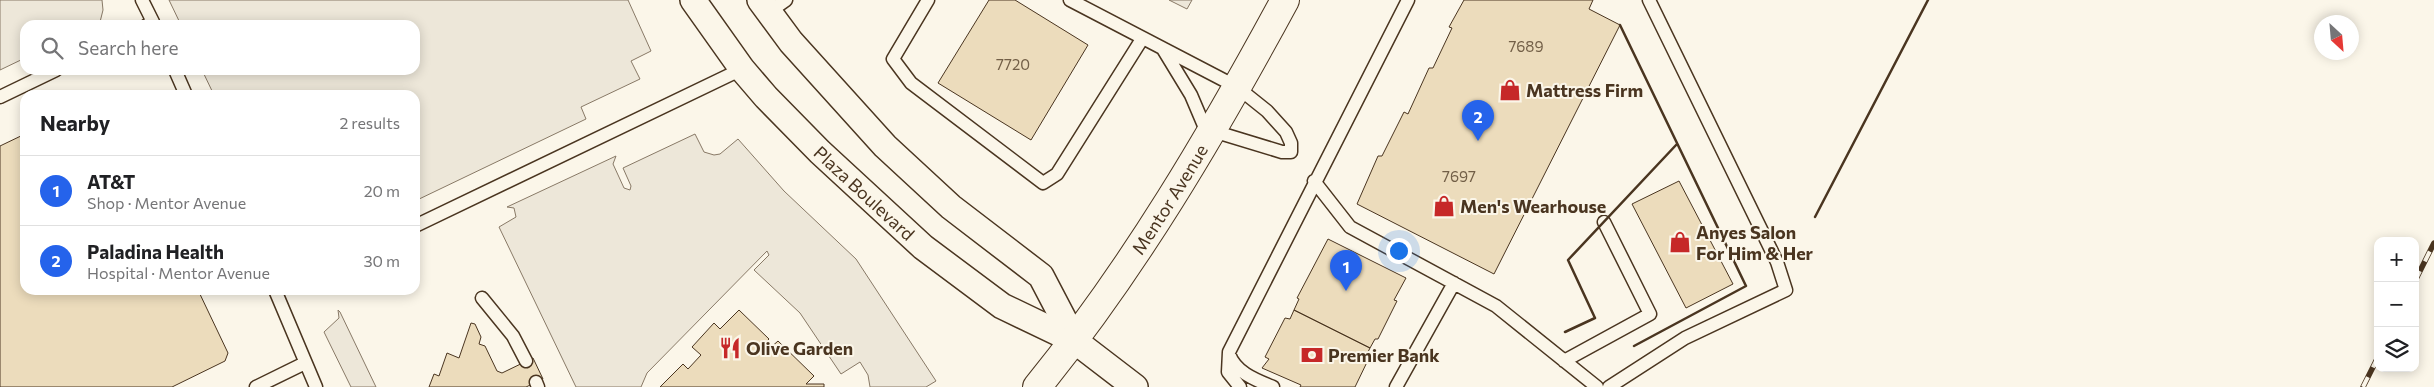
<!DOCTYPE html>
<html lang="en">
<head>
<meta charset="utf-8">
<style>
  body { margin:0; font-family:Commissioner,sans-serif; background:#f2f2f2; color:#202124 }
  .controls { position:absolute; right:15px; bottom:15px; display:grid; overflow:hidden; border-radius:10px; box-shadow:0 2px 12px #0003 }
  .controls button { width:45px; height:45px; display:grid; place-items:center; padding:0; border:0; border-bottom:1px solid #e0e0e0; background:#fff; color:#202124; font:25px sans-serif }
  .compass { position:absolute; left:2314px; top:15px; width:45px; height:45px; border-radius:50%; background:#fff; box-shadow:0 2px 12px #0003; rotate:154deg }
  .you { position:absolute; left:1398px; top:250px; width:18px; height:18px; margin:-12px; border:4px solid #fff; border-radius:50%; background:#1a73e8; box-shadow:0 0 0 8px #1a73e833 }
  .badge { display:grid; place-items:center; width:32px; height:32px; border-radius:50%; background:#2563eb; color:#fff; font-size:16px; font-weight:700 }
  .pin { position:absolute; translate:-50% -41px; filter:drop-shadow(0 1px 2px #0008) }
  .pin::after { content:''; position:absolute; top:26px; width:18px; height:15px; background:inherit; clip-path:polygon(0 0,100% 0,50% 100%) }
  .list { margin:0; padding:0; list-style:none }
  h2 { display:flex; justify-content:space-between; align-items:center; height:65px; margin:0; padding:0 20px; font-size:21px }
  h2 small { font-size:16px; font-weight:400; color:#757577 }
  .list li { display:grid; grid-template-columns:32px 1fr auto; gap:15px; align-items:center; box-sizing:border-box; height:70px; padding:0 20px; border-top:1px solid #e0e0e0 }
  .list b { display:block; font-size:19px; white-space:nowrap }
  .list p { margin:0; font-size:16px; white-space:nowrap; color:#757577 }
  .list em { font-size:16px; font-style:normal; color:#757577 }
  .icon { flex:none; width:28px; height:28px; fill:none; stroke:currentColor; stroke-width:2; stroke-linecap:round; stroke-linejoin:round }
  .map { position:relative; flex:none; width:2434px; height:387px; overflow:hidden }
  .search { position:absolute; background:#fff; box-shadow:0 2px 12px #0003; left:20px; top:20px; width:400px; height:55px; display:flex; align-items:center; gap:12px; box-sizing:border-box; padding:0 18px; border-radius:15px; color:#757577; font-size:19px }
  .panel { position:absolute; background:#fff; box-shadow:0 2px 12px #0003; left:20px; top:90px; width:400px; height:205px; border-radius:15px }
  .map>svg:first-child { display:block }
</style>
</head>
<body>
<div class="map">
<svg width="2434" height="387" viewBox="0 0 2434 387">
  <rect width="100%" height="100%" fill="#fbf6e9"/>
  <!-- parking -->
  <path fill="#ede7d9" stroke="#887966" d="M0,0H102L103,10L100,22L93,25H25V58L0,70Z
    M169,0H628L651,51L631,61L640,79L581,107L586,119L415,201V95H214L202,70H415V25H181Z
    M1169,0H1192L1187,9Z
    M695,134L704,152L714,155L720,154L738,139L784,191L856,259L936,381L926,387H870L868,375L860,362L841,374L800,313L754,270L769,255L767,251L647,373L641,387H576L499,227L516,217L514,208L507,207L616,156L613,164L624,188L630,190L631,186L623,168Z
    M338,310L340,312L376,387H351L324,332L339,318Z"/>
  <!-- building -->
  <path fill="#ecdcbc" stroke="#4a3520" d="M989,0H1015L1088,45L1031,140L938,83Z
    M1464,0H1593L1589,9L1620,25L1494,274L1357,204L1378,156H1382L1404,112L1408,114L1429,68H1433L1452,28L1449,27Z
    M25,134V290H198L228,353L225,361L172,387H0V146Z
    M1679,181L1733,284L1686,308L1632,204Z
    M1328,239L1406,278L1394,300L1397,301L1378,339H1375L1370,348L1294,310L1299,299L1297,298Z
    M739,310L769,339L764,344L769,349L778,341L814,376L806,384H824V387H660L683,364L688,369L701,355L692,347L714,323L720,329Z
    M1294,310L1370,348L1366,356L1369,358L1355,387H1300L1301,385L1262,368L1269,359L1265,357L1285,318L1290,319Z
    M471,323L475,324L481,337L479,344L485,346L497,371L502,373L533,358L543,379L526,387H429L434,374L439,376L447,353L459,358Z"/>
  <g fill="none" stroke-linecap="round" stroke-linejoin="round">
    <!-- lane casing -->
    <g stroke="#4a3520" stroke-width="15">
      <path id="lane" d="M142,0L153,22L147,25
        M928,0L893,59L911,83L1043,183L1057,174L1142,39
        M1070,0L1237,87L1267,111L1286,132L1291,143V152H1282L1213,131
        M769,12L786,0
        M1163,49L1191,95L1208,135
        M175,70L186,95
        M0,97L56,70
        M1314,181L1350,227L1496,306L1597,387
        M415,226L742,69
        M275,290L316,387
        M482,298L513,336L526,361
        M1229,354C1236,373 1256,380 1273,387
        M1564,361L1650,314L1604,222
        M536,382L538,387
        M256,387L305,363
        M1240,387L1228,372L1229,352L1408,0
        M1396,387L1454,283
        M1609,387L1685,338L1786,290L1777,262L1649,0"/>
    </g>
    <!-- street casing -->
    <g stroke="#4a3520" stroke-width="28">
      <g id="street">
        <path id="s1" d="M693,0L742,69L766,97L820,152L923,247L1002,306L1075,341L1135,387"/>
        <path d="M760,0L791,42L885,146L951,207L1041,276L1075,341"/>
      </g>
    </g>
    <!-- primary casing -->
    <g stroke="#4a3520" stroke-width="30">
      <g id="primary">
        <path id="s2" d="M1037,387C1134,268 1212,135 1285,0"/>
      </g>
    </g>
    <!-- lane -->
    <use href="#lane" stroke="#fbf6e9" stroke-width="12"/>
    <!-- street -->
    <use href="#street" stroke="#fbf6e9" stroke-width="25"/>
    <!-- primary -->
    <use href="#primary" stroke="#fbf6e9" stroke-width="28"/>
    <!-- rail casing -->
    <g stroke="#4a3520" stroke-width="5.5">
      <path id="rail" d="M2415,281L2434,243
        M2363,387L2378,357"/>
    </g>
    <!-- rail -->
    <use href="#rail" stroke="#fbf6e9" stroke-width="4" stroke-dasharray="11" stroke-linecap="butt"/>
    <!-- wall -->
    <path stroke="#4a3520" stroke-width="2.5" d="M1620,25L1746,286L1634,346
      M1815,217L1928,0
      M1565,332L1595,318L1568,260L1677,144"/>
  </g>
  <!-- icons -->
  <defs>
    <g id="shop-bare" transform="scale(1.725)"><path d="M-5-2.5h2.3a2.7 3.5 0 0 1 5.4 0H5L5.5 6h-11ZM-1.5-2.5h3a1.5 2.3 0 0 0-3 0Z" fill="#c62828" stroke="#fbf6e9" stroke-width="2.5" paint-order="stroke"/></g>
    <g id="restaurant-bare" transform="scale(1.725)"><path d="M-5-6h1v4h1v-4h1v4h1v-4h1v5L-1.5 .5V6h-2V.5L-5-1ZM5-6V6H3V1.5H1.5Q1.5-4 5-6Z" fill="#c62828" stroke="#fbf6e9" stroke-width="2.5" paint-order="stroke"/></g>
    <g id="bank-bare" transform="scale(1.725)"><path d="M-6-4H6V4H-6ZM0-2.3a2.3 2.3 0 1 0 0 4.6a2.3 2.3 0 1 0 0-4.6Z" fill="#c62828" stroke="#fbf6e9" stroke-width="2.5" paint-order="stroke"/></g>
  </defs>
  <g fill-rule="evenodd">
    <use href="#shop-bare" x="1510" y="90"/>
    <use href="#shop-bare" x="1444" y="206"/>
    <use href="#shop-bare" x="1680" y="242"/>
    <use href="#restaurant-bare" x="730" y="348"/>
    <use href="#bank-bare" x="1312" y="355"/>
  </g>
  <g text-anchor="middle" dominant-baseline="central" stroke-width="4" stroke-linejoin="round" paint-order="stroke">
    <!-- number labels -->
    <g font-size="15" fill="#725f47">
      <text x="1526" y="46">7689</text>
      <text x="1013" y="64">7720</text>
      <text x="1459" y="176">7697</text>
    </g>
    <!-- poi labels -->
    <g font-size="18" font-weight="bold" fill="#4a3520" stroke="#fbf6e9" text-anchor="start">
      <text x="1526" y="90">Mattress Firm</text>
      <text x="1460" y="206">Men's Wearhouse</text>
      <text x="1696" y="232">Anyes Salon<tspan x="1696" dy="21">For Him &amp; Her</tspan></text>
      <text x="746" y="348">Olive Garden</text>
      <text x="1328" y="355">Premier Bank</text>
    </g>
    <!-- street labels -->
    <g font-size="18" fill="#4a3520" stroke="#fbf6e9">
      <text stroke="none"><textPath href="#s1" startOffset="259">Plaza Boulevard</textPath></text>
      <text stroke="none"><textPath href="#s2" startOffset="230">Mentor Avenue</textPath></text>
    </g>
  </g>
</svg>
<div class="controls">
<button>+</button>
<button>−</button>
<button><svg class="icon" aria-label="layers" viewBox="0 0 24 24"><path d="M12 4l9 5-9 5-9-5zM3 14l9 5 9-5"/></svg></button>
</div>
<svg class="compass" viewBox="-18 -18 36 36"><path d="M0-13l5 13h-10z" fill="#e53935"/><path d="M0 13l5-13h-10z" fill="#757577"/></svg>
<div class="you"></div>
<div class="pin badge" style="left:1346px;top:291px">1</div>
<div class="pin badge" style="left:1478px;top:141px">2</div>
<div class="search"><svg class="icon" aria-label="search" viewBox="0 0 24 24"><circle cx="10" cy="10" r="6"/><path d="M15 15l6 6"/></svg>Search here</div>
<section class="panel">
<h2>Nearby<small>2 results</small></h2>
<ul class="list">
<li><span class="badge">1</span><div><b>AT&amp;T</b><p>Shop · Mentor Avenue</p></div><em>20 m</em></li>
<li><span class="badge">2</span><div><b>Paladina Health</b><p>Hospital · Mentor Avenue</p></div><em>30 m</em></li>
</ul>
</section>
</div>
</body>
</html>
